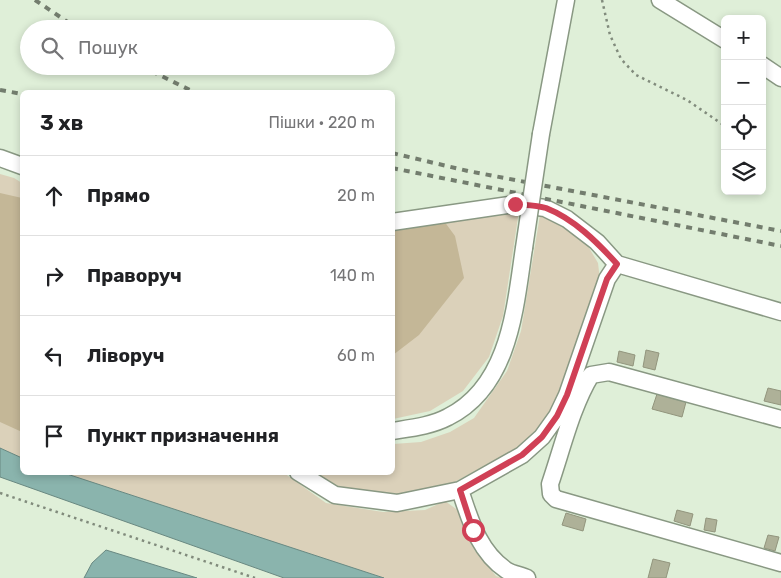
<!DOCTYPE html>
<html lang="uk">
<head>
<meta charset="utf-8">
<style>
  body { margin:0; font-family:Rubik,sans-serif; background:#f6f6f6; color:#202124 }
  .controls { position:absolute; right:15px; top:15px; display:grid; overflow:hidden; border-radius:8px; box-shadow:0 2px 8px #0003 }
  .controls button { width:45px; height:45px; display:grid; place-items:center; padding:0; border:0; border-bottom:1px solid #e0e0e0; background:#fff; color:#202124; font:25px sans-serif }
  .stop { position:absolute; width:15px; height:15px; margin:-11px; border:4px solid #d04056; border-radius:50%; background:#fff }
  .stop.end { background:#d04056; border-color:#fff; box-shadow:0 1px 5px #0008 }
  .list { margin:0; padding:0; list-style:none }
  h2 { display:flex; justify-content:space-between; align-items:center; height:65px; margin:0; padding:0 20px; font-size:21px }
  h2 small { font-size:16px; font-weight:400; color:#757577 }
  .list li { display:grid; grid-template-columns:32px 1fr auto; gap:15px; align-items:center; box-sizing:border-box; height:80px; padding:0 20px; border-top:1px solid #e0e0e0 }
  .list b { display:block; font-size:19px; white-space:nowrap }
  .list em { font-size:16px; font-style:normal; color:#757577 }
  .icon { flex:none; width:28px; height:28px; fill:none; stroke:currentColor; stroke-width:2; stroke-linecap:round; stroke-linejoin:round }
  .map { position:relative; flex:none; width:781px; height:578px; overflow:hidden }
  .search { position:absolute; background:#fff; box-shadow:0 2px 8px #0003; left:20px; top:20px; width:375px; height:55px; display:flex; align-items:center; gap:12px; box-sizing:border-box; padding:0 18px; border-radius:28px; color:#757577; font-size:19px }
  .panel { position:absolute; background:#fff; box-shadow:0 2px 8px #0003; left:20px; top:90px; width:375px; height:385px; border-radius:8px }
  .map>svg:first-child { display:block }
</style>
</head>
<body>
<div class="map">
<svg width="781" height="578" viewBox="0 0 781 578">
  <rect width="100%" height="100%" fill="#dfefd8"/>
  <!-- green -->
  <path fill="#dbd1ba" d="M0,174L14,178L22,183V458L0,448Z
    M519,211L503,316L489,357L463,391L430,411L393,419L392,228Z
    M540,215L559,221L585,241L598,263L600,280L560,397L547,420L526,444L447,486L397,495L336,488L308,473L392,472L393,444L421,442L450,432L474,418L507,371L521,331Z
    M64,473H284L326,503L383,512L425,510L445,501L459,511L475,551L496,576L502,578H384Z"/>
  <!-- forest -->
  <path fill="#c4b797" d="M0,193L22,198V432L0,422Z
    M444,221L455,236L464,278L419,335L393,355L392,228Z"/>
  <!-- water -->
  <path fill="#8ab4ad" stroke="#698881" d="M0,448L22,458V472L64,473L384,578H284L0,477Z
    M106,550L197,578H84L92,563Z"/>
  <!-- building -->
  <path fill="#aeb198" stroke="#92957d" d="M646,350L659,353L655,370L643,367Z
    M619,351L635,355L633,366L617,362Z
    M768,388L781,391V405L764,401Z
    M657,394L686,402L682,417L652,409Z
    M677,510L693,514L690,526L674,521Z
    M566,513L586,519L583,531L562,525Z
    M706,518L717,520L715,532L704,530Z
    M768,535L779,537L775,551L764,548Z
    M653,559L670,563L666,578H648Z"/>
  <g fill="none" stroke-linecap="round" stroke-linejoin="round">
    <!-- minor casing -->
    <g stroke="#899883" stroke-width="19">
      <path id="minor" d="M660,0L725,40
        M762,65L781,78
        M541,134L566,0
        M0,158L22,166
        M617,264L781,312
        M781,419L609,372L591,375C572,406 562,449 550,484L551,494L556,499L781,563
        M392,431C411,428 431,426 448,417C510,386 515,308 524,248
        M298,472L335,495L397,503L460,490L522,455L542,437L557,416L567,395L607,279L617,264L597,242L567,219L545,208L515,204L392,222
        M460,490C470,519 478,551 506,570C512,574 521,575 527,578"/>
    </g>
    <!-- path -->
    <path stroke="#818b7c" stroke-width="2.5" stroke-dasharray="2.5 4" stroke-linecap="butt" d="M602,0L610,35L621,59L636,75L687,100L722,124L725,134
      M0,493L255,578"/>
    <!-- minor -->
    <use href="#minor" stroke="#fff" stroke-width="16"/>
    <!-- rail -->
    <path stroke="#737d6e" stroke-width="4" stroke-dasharray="6 6" stroke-linecap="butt" d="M35,0L78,29
      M141,66L194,92
      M0,90L22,94
      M392,153L468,171L781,231
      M392,168L781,246"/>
    <!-- minor-bridge casing -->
    <g stroke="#899883" stroke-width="19" stroke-linecap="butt">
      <path id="minor-bridge" d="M524,248L541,134"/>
    </g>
    <!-- minor-bridge -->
    <use href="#minor-bridge" stroke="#fff" stroke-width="16"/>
  </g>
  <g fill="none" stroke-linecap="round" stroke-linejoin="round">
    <!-- route -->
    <path stroke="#d04056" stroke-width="6" d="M473,530L460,490L522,455L542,437L557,416L567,395L607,279L617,264C597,242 574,219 546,208C537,205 525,205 515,204"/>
  </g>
</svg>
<div class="controls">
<button>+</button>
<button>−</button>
<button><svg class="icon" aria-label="locate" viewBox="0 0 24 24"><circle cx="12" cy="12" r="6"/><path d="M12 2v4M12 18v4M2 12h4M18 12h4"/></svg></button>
<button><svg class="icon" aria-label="layers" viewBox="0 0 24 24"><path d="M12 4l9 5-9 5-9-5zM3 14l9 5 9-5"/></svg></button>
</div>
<div class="stop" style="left:473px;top:530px"></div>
<div class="stop end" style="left:515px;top:204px"></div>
<div class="search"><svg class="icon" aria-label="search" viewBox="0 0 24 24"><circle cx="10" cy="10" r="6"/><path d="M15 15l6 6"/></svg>Пошук</div>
<section class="panel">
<h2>3 хв<small>Пішки · 220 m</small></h2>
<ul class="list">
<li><svg class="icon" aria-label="ahead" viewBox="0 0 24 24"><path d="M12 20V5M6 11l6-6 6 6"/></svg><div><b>Прямо</b></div><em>20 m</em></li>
<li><svg class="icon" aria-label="right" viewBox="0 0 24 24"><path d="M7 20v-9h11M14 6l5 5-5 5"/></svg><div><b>Праворуч</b></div><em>140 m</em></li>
<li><svg class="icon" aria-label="left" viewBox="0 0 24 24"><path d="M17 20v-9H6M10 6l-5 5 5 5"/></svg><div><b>Ліворуч</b></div><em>60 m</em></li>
<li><svg class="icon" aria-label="arrive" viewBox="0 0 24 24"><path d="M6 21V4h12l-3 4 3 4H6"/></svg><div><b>Пункт призначення</b></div></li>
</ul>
</section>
</div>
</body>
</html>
